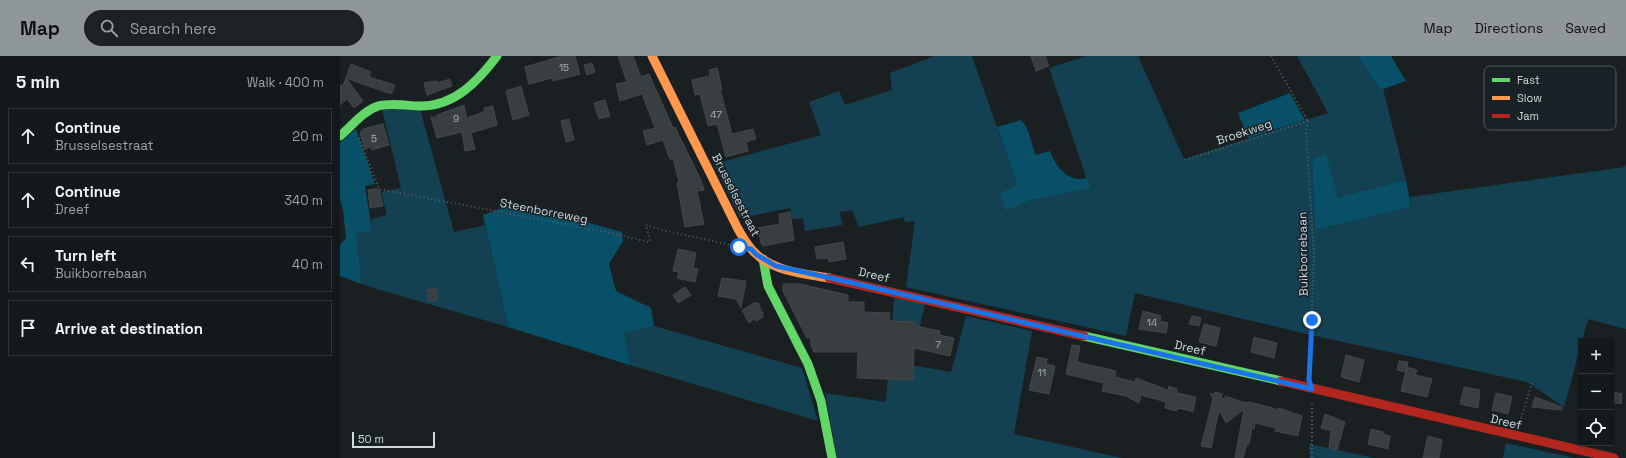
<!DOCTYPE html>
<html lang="en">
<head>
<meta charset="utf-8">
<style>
  body { margin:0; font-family:"Space Grotesk",sans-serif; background:#1d2123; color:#f1f3f6 }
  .controls { position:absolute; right:12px; bottom:12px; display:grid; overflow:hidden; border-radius:0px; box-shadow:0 2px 6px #0003 }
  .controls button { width:36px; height:36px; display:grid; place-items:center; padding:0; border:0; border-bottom:1px solid #333739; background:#14181a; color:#f1f3f6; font:20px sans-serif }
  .scale { position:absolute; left:12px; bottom:10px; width:83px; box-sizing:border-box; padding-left:4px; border:2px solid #d0d7da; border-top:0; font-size:11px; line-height:14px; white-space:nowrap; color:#d0d7da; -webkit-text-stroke:3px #172126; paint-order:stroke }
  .stop { position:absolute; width:12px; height:12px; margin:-9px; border:3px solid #1a73e8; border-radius:50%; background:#fff }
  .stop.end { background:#1a73e8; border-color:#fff; box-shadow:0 1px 4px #0008 }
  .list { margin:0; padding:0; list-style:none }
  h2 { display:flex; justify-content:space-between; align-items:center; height:52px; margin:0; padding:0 16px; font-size:17px }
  h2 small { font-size:13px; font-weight:400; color:#9da0a2 }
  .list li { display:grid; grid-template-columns:26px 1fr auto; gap:12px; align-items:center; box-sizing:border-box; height:56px; margin:0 8px 8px; padding:0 8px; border:1px solid #333739; border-radius:0px }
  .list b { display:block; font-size:15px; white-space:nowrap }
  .list p { margin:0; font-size:13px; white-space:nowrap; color:#9da0a2 }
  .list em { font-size:13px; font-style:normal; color:#9da0a2 }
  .icon { flex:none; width:22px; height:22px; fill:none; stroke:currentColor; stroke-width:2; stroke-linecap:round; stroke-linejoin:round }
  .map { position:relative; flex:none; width:1286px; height:402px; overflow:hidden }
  header { display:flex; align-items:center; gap:24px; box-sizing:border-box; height:56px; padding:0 20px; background:#90979a; color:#111 }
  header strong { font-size:19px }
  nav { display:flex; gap:22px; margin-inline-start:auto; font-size:14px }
  .search { width:280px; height:36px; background:#1d2123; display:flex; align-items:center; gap:10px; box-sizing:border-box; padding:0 14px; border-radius:22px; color:#9da0a2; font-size:15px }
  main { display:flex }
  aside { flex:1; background:#14181a }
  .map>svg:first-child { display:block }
</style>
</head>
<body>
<header>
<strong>Map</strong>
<div class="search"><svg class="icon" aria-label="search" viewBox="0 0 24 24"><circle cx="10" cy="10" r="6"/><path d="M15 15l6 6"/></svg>Search here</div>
<nav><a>Map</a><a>Directions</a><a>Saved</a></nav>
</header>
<main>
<aside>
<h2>5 min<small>Walk · 400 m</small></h2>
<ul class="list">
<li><svg class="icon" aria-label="ahead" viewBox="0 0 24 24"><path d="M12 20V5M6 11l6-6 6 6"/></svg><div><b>Continue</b><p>Brusselsestraat</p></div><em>20 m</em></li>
<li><svg class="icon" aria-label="ahead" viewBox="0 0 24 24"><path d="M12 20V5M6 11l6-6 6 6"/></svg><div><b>Continue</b><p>Dreef</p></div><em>340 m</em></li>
<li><svg class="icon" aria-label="left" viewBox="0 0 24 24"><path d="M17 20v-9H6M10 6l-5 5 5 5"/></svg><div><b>Turn left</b><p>Buikborrebaan</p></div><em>40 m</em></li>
<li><svg class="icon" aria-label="arrive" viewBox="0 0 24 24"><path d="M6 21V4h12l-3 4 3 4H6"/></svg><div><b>Arrive at destination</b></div></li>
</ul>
</aside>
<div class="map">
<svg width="1286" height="402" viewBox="0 0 1286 402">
  <rect width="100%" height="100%" fill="#1a2022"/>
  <!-- green -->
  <path fill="#144152" d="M595,0H632L677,129L666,155L691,144L750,132L709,12L747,0H798L844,103L988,57L957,0H1018L1040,34L1043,33L1066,124L997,141L986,99L972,103L975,174L1071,151L1070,141L1285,111L1286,108V273L1248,263L1224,351L1187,326L971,279L795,237L786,280L566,231L575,165L565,166L564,161L519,171L512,154L500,156L502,169L465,175L463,162L452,163L450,152L400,162L374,108L481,79L469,46L499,35L505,49L552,34L550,17Z
    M42,53H80L114,176L145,169L168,271L37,233L22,228L16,178L32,175L31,163L47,159L41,136L61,132Z
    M554,242L585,248L571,309L611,316L626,260L692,275L674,378L782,402H497L485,337L546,346Z
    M314,270L462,312L478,365L290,309L284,277Z
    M1166,387L1234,402H1163Z
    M969,388L1034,402H970Z"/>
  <!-- forest -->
  <path fill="#075068" d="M1018,0H1051L1066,25L1040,34Z
    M950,37L965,64L908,82L898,57Z
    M681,64C691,74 690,87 696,99L710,95C716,111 728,127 747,122L751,132L691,144L666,155L660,137L677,129L657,71Z
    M16,73L35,128L25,130L32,175L16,178L22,228L0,220V189L6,182L3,154L0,143V87Z
    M986,98L998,141L1066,124L1071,151L975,174L972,103Z
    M176,147L282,176L283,185L269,208L276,235L311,252L314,270L284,277L290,309L168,271L143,159Z"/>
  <!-- building -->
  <path fill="#393e40" stroke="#434749" d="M222,0H235L240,18L213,25L212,22L189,28L185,11Z
    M278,0H293L301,21L309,18L333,72L335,71L361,124L364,134L357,135L364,168L345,171L337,127L339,126L333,103H330L323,84L307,89L303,75L315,72L302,38L280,45L276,28L287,26Z
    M691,0H705L709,10L696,15Z
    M252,7L255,16L247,19L244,9Z
    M11,8L31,16L29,21L55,29L52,37H48L6,22L23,45L14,52L7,43L0,49V29L3,30Z
    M377,12L382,33H380L392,78L413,73L416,83L406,86L408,95L386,101L377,68L368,70L360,38L355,39L352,24L370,20L369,14Z
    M110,23L112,30L87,39L84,27L97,25V27Z
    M181,30L189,59L173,64L166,35Z
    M265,44L270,60L259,63L254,47Z
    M124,49L127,62L145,55L144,52L153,50L157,69L131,77L135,93L125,95L122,76L97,82L91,61H97V59Z
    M229,63L234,84L226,86L221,65Z
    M43,68L49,89L32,94L31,91L25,93L20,77L23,73Z
    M35,133H39L43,150L30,152L28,134Z
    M450,156L454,184L423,190L421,187L418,172L440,168L439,158Z
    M503,186L506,203L489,206L488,202L477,203L475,191Z
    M338,193L356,197L353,212L358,213L355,226L337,222L339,216L333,215Z
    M382,222L406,225L401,252L396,243L378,240Z
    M443,228H460L508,239V246H524V256L550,257L549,265L575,266V270L600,275L599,279L614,282L610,300L574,292L573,324L517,322L518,296H474L471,289V282H467L443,235Z
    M345,231L351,239L338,247L333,239Z
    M97,233V244L88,245L87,234Z
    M414,247H418L423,258V261L416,265L414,263L409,267L402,254Z
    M803,255L821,260L820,265L828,267L826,277L799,273Z
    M852,260L861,262L859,270L849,268Z
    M864,268L880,272L876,290L859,286Z
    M914,281L937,287L934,302L911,296Z
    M732,289L740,290L737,306L776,315L775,321L795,326L796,322L828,334L829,330L837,333V337L856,341L853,356L839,352L836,355L825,352L826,346L801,339L799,347L786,340L762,335L764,327L726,318Z
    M1006,299L1024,304L1019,326L1001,321Z
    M697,301L707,303L706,308L715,310L709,338L689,334Z
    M1059,305L1068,306L1066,316L1057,314Z
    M1067,311L1077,314L1075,319L1092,323L1087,341L1061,335Z
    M1124,331L1140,334L1138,352L1120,348Z
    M875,336L882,338L881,342L885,343V340L906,347L910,346L939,354V352L962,360L958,380L935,375L936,372L915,367L914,373L912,372L909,388H907L903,402H895L904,353L886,367L879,354L871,392L861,390L873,343L870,337L874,339Z
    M1273,336L1282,338L1281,348L1271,346Z
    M1156,337L1172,341L1168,358L1152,354Z
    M1195,341L1222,351V354L1192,351Z
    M985,358L1005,366L997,394L989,392L991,375L981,372Z
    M1031,373L1043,376L1042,378L1050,380L1048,393L1028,388Z
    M1088,380L1102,384L1099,402H1083Z"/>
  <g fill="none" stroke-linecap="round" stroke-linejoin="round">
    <!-- path -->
    <path stroke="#5b6062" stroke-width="2" stroke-dasharray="1 3" stroke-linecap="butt" d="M931,0L968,65
      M968,65L966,75L974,199L969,318
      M19,82L39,133L266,176L309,186L310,185L306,169L322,174L390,189
      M845,104L968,65
      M972,348V402
      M1180,366L1192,327"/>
    <!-- fast -->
    <path stroke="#63d668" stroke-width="9" d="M0,80C12,70 23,55 38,50C52,46 67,50 81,50C115,50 138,25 157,0
      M423,203L428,230L468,308L481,345L492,402
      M744,280L941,325"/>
    <!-- slow -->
    <path stroke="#ff974d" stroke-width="9" d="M312,0L398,173C403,181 407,189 414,196C432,215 464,218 489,222"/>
    <!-- jam -->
    <path stroke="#b3261e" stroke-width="9" d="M489,222L744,280
      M941,325L1274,402"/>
  </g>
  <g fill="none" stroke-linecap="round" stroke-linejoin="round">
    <!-- route -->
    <path stroke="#1a73e8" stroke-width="5" d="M399,191L411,193L417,199L436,210L509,226L972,333L969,324L972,264"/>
  </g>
  <g text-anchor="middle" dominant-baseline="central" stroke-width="3" stroke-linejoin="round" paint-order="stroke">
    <!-- number labels -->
    <g font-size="10" fill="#aab1b4">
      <text x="224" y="11">15</text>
      <text x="376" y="58">47</text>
      <text x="116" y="62">9</text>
      <text x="34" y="82">5</text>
      <text x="812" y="266">14</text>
      <text x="598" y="288">7</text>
      <text x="702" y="316">11</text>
    </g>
    <!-- street labels -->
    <g font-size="12" fill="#d0d7da" stroke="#172126">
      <text transform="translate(904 76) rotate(-18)">Broekweg</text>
      <text transform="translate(396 139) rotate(63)">Brusselsestraat</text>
      <text transform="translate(204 155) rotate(11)">Steenborreweg</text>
      <text transform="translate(963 198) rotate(-91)">Buikborrebaan</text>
      <text transform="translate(534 219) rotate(13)">Dreef</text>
      <text transform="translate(850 292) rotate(13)">Dreef</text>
      <text transform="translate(1166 366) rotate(13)">Dreef</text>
    </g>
  </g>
  <!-- legend -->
  <rect x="1144" y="10" width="132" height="64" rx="6" fill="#172126" stroke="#4e585c" stroke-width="1"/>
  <rect x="1152" y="22" width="18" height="4" fill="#63d668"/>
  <rect x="1152" y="40" width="18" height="4" fill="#ff974d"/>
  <rect x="1152" y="58" width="18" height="4" fill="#b3261e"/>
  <g font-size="11" fill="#d0d7da">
    <text x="1177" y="28">Fast</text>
    <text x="1177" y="46">Slow</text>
    <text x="1177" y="64">Jam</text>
  </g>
</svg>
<div class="controls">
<button>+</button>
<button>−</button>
<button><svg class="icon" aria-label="locate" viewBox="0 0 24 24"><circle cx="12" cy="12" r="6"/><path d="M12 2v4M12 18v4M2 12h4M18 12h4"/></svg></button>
</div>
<div class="scale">50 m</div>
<div class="stop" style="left:399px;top:191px"></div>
<div class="stop end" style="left:972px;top:264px"></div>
</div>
</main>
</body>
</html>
